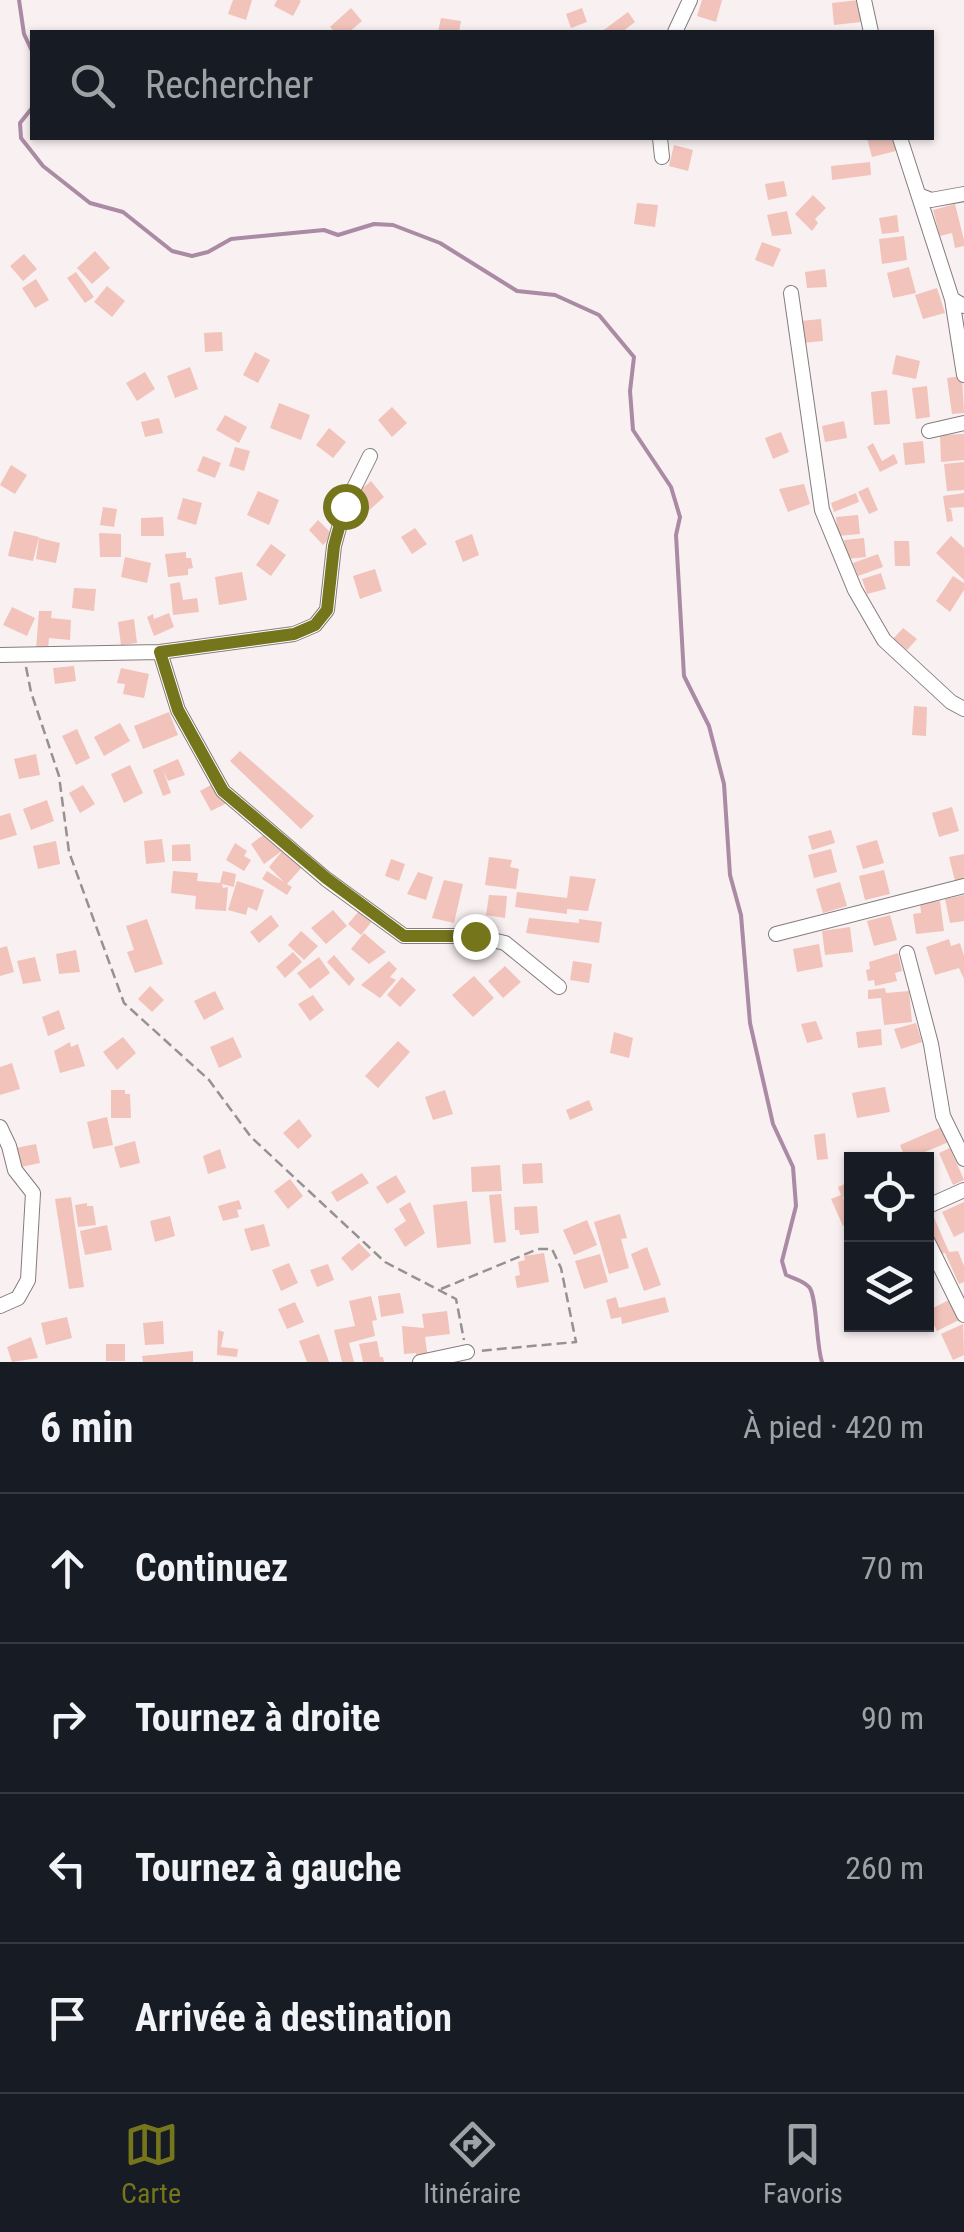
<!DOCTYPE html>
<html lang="fr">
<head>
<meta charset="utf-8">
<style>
  body { margin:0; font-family:"Roboto Condensed",sans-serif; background:#242831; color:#f1f3f6 }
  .controls { position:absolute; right:30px; bottom:30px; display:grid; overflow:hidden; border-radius:0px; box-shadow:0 2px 8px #0004 }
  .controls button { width:90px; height:90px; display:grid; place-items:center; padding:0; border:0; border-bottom:2px solid #363941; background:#171b24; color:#f1f3f6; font:50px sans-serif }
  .stop { position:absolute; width:30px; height:30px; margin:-22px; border:8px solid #75761c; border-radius:50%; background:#fff }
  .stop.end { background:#75761c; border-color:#fff; box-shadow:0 2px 10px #0008 }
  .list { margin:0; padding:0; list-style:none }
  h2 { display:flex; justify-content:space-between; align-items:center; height:130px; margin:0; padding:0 40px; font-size:42px }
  h2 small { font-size:32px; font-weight:400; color:#9ea1a6 }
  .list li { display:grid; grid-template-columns:65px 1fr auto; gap:30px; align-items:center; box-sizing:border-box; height:150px; padding:0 40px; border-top:2px solid #363941 }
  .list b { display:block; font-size:38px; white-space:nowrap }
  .list em { font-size:32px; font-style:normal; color:#9ea1a6 }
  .icon { flex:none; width:55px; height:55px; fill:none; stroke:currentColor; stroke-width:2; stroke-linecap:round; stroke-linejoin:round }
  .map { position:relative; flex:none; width:964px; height:1362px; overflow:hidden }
  .search { position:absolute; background:#171b24; box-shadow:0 2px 8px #0004; left:30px; right:30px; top:30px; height:110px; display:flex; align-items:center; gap:25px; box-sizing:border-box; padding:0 35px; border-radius:0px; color:#9ea1a6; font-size:38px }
  .sheet { height:730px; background:#171b24 }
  nav { display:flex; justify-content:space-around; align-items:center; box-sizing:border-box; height:140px; border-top:2px solid #363941; background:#171b24; font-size:28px; color:#9ea1a6 }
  nav a { display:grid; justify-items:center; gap:5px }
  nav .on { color:#75761c }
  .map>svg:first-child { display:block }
</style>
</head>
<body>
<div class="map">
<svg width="964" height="1362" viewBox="0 0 964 1362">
  <rect width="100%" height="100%" fill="#f9f0f1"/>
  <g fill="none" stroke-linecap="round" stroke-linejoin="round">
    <!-- stream -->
    <path stroke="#aa8aa4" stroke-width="4" d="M19,0L24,34L32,51
      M32,108L20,123L21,138L43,166L90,203L123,212L172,251L192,256L208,252L231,239L324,230L338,235L374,224L393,225L440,243L517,291L555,295L599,315L634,357L630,391L633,430L671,487L680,517L676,535L684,676L709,726L724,784L730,875L741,915L750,1023L773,1124L793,1167L796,1206L782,1261L786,1275C793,1278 804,1281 809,1287C817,1295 816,1345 822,1362"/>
  </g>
  <!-- building -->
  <path fill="#f1c3ba" d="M233,0H252L246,20L228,14Z
    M277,0H299L301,1L293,16L274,6Z
    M702,0H722L716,22L697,16Z
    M859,0L861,22L834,25L832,3Z
    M351,8L362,21L349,32H335L330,27Z
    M582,8L587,22L571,28L566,14Z
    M628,12L635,22L622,32H601Z
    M441,18L461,21L459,32H438Z
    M867,138H893L896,151L872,157Z
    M674,145L693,150L688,171L669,166Z
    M870,162L871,175L832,180L831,166Z
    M784,181L787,196L768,200L765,184Z
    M813,195L826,208L815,219L818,223L812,231L795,214Z
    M637,203L658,205L655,227L634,224Z
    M955,204L964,240V246L955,248L952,233L940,236L933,210Z
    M787,211L792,234L772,236L767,215Z
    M897,215L899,232L882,234L879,218Z
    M904,236L907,260L882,264L879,239Z
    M762,242L781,249L773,267L755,260Z
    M95,251L110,268L92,284L77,268Z
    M24,254L37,269L23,281L10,266Z
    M909,267L916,293L893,298L887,273Z
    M825,269L827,287L807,288L805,272Z
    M76,272L94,297L85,303L67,278Z
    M36,279L49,300L35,308L22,288Z
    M107,286L125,301L112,317L94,302Z
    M937,288L945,313L923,319L915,295Z
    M821,319L823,341L802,343L800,321Z
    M222,332L223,351L205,352L204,333Z
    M255,352L270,360L258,383L243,375Z
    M896,355L920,361L916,379L892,374Z
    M190,367L198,389L175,398L167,376Z
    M145,372L155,389L137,401L126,383Z
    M962,376L964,413L952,414L947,378Z
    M927,386L930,417L916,419L912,388Z
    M887,390L890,424L874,425L871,392Z
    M279,403L310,415L301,440L270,428Z
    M392,407L407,423L392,437L378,420Z
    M225,415L247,427L239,443L216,430Z
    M159,418L163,433L145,437L141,422Z
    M844,421L847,438L825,442L822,426Z
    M329,428L346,442L333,458L316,445Z
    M781,432L789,452L773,459L765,438Z
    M964,434V460L941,462L940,435Z
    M923,441L925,463L905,465L903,443Z
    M873,443L882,461L894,454L898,463L880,472L867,447Z
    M235,447L250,451L244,471L229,466Z
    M203,456L221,463L215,478L197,471Z
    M964,462V490L947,491L944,464Z
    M11,465L27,475L15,494L0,485Z
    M371,481L384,497L366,513L353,496Z
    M804,484L810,504L788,512L779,489Z
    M868,487L878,510L869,514L858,492Z
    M258,491L279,500L269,525L247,515Z
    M856,493L859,502L834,512L831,503Z
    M964,493V507L948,508L951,509L953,521L947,522L943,496Z
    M183,498L202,503L196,525L177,519Z
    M103,507L117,509L114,527L100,525Z
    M858,515L860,534L838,536L836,517Z
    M163,517L164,536H141V518Z
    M318,520L333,535L323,545L309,530Z
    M415,528L427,544L412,554L401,537Z
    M14,531L39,537L33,561L8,556Z
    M99,533L121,534V557H100Z
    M472,534L479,555L463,562L455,541Z
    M951,536L964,548V580L936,553Z
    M39,538L60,543L56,563L36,559Z
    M864,538L866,557L847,559L844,540Z
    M894,541H909L910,566H895Z
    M271,544L286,555L271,576L256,565Z
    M186,552V558H191L193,568L188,569V575L168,577L165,554Z
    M878,554L883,567L858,576L853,563Z
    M125,557L151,563L147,583L121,577Z
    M375,569L382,591L360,599L353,576Z
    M242,572L247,600L219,605L215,577Z
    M881,573L886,589L867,594L862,579Z
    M953,576L964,583V590L950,612L936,601Z
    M180,582L183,600L197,598L199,612L173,615L170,584Z
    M74,588L96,589L94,611L72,608Z
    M12,607L35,618L27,636L3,625Z
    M39,611H52L51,618L71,620L70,640L49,638L48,650L36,649Z
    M169,613L174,627L154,636L147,617L153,614L154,619Z
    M134,619L137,643L121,645L118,622Z
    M903,628L917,639L907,650L893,639Z
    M74,666L76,681L55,684L53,668Z
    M121,668L149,674L144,698L123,694L125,684L117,683Z
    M914,706L927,707L926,736L912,735Z
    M169,712L178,735L143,749L134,726Z
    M120,723L130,741L104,756L94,737Z
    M77,729L90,758L76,765L62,736Z
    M240,751L314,816L301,829L230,761Z
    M36,754L40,775L19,779L14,759Z
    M178,759L185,775L168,781L163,770L171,793L163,796L153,770Z
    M130,765L143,793L124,803L111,774Z
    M216,782L227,803L211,811L200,791Z
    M83,785L95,804L80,813L69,793Z
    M47,800L54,821L31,830L23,809Z
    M952,807L959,831L939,837L932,813Z
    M10,813L17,835L0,840V816Z
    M831,830L835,843L812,850L808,836Z
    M269,831L303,866L287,884L292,887L287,895L262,879L267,871L284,882L269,867L283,850L264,864L251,844Z
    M162,839L165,862L146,864L144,841Z
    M877,840L884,863L863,869L856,846Z
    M56,841L60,864L38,869L33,846Z
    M235,843L247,851L244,856L251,860L244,871L226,860Z
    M190,844L191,861H172V845Z
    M831,849L837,872L814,878L808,855Z
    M964,854V879L955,881L949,857Z
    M489,857L512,860L510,867L519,869L516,889L485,885Z
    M391,859L405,864L399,881L385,876Z
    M884,870L890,894L865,900L859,876Z
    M173,871L198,873L197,881L220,883L223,871L236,874L234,887L222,884L223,888L228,887L226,911L195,909L196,896L171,893Z
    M418,872L433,877L426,900L407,894Z
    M570,876L596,879L588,911L567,909V914L515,907L517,892L567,898Z
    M444,880L463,884L454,923L432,918Z
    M237,881L264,890L257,911L248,907L246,915L228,910Z
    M840,882L847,906L823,913L816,889Z
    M489,895L507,896L505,918L486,915Z
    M964,895V921L950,923L945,899Z
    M940,901L944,931L916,934L913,914L921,913L920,903Z
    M333,910L347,926L326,944L311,928Z
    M360,910L373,920L361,935L348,924Z
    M271,915L279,926L259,943L250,932Z
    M890,915L897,940L874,946L867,921Z
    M529,918L579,923V919L602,922L599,943L526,933Z
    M147,919L163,964L135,973L127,952L134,950L126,926Z
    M850,927L853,952L825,955L822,931Z
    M301,931L318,946L304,960L288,945Z
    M364,933L386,952L369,964L351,949Z
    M949,939L951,946L960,943L964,956V979L959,968L935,975L926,947Z
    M819,944L823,967L797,972L793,949Z
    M7,946L14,972L0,976V948Z
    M76,950L80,972L59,974L56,954Z
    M293,952L302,962L285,978L276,967Z
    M898,953L902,971L895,973L897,981L875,986L874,980L868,981L866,970L870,969L869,962Z
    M334,955L355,979L349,986L327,962Z
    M35,957L41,981L23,984L17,961Z
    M319,957L330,973L310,989L297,973Z
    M389,961L397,969L390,977L396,980L380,998L361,985Z
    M573,961L592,964L589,983L570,980Z
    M505,966L521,982L503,998L488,981Z
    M474,976L494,998L473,1017L452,995Z
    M402,977L416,990L400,1007L387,995Z
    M150,986L164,1000L152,1012L138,999Z
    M885,988L886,993L909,991L912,1022L884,1025L881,998L868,999V990Z
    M215,991L224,1009L204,1020L194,1001Z
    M313,995L324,1010L310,1021L298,1004Z
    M59,1010L65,1029L48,1036L42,1017Z
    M816,1021L823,1039L807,1043L801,1024Z
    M916,1023L922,1042L901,1049L894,1029Z
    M881,1029L882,1045L858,1048L856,1032Z
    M614,1032L633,1038L629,1058L610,1053Z
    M123,1037L136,1053L117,1070L103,1052Z
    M233,1037L242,1057L219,1068L210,1047Z
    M398,1041L410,1052L378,1088L365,1076Z
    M70,1042L71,1047L78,1044L85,1066L60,1073L54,1051Z
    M12,1063L20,1089L0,1095V1067Z
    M885,1087L890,1112L857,1118L852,1093Z
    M111,1090H125V1094H130L131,1118H111Z
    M445,1090L453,1114L433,1120L425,1097Z
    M589,1100L593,1110L570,1120L566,1110Z
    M107,1117L113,1145L93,1149L87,1122Z
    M299,1119L312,1136L298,1149L283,1133Z
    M944,1126L951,1141L906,1160L900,1145Z
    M825,1133L828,1159L817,1160L814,1135Z
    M135,1141L140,1163L120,1168L114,1147Z
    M36,1144L40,1163L16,1168L11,1149Z
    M950,1148L964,1180L953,1185L939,1153Z
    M220,1149L226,1168L208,1174L203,1156Z
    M542,1163L543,1183L523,1184L522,1164Z
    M500,1165L502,1191L472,1192L471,1167Z
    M362,1173L369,1183L337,1202L331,1192Z
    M396,1175L406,1192L387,1204L376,1187Z
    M290,1179L303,1196L288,1209L274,1191Z
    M849,1182L851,1193L843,1197L851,1223L843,1226L831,1199L841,1195L838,1187Z
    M501,1194L506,1242L494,1243L489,1195Z
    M71,1197L84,1287L69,1289L55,1199Z
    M239,1200L242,1209L237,1210L239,1217L223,1221L218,1206Z
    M467,1201L471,1244L437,1248L433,1205Z
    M410,1202L425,1233L405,1247L394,1229L406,1221L399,1209Z
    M964,1202V1232L954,1237L942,1212Z
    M87,1203V1206H93L96,1225L78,1227L75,1205Z
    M537,1206L539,1233L520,1235L519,1230H515L514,1207Z
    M932,1213L949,1252L958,1251L964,1266V1282L959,1284L945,1253L940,1254L926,1222V1216Z
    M620,1214L627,1238L621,1239L629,1268L609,1274L594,1222Z
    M170,1216L175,1236L155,1242L150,1221Z
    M587,1220L597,1245L574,1255L563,1230Z
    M264,1224L270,1246L251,1251L244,1229Z
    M107,1225L112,1250L85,1255L80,1231Z
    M359,1243L371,1255L352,1271L341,1258Z
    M647,1247L661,1285L644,1291L631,1254Z
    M544,1253L549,1282L517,1288L515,1276L520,1275L518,1262L525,1260L524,1256Z
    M600,1254L608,1282L584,1289L575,1261Z
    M289,1263L298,1283L281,1291L272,1270Z
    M328,1264L334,1280L317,1287L310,1270Z
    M400,1293L404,1313L381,1317L378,1296Z
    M371,1296L377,1320L372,1321L375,1336L349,1343L354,1362H342L334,1330L355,1326L349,1301Z
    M616,1297L619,1308L665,1297L669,1312L622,1324L621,1317L611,1319L606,1300Z
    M949,1300L959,1320L937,1331L927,1311Z
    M295,1302L304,1322L287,1329L278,1309Z
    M447,1311L450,1334L425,1337L428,1359L416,1360V1353L404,1354L402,1326L424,1328L422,1314Z
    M67,1317L72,1338L46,1345L41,1323Z
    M163,1321L164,1344L145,1345L143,1323Z
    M963,1324L964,1355L953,1360L941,1334Z
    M218,1330L224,1332L221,1347L238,1349L237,1357L217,1355Z
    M319,1334L329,1362H307L299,1341Z
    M31,1337L38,1358L12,1362L7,1347Z
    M377,1341L380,1357H383L384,1362H363L359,1344Z
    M106,1344H125V1361H106Z
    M193,1351V1362H143L142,1356Z"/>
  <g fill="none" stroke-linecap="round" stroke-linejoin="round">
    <!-- street casing -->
    <g stroke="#847c7d" stroke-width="16">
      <path id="street" d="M864,0L871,32
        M675,32L690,0
        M660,138L662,157
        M900,138L952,299L964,306
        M921,196L931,200L964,194
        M791,293L822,510L855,590L884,640L951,702L964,709
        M952,299L964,375
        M929,431L964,423
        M160,652L178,710L223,791L326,879L404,936H475L505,943L559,987
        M0,655L160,652L294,634L315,625L327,610L334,546L345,506L370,456
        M776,934L964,886
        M907,953L931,1044L943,1116L964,1159
        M0,1127L9,1146L15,1170L33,1193L28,1280L18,1298L0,1306
        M926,1207L964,1190
        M926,1238L964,1315
        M420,1362L467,1352"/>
    </g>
    <!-- path -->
    <path stroke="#979192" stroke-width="2.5" stroke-dasharray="10 5" stroke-linecap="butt" d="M26,667L31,692L59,776L69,852L124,1003L209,1080L251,1137L385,1262L456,1299L464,1340
      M441,1289L538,1249H552L561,1268L576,1342L478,1351"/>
    <!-- street -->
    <use href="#street" stroke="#fff" stroke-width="14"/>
  </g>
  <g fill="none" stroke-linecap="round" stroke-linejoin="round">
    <!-- route -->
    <path stroke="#75761c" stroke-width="12" d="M345,506L334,546L327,610L315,625L294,634L160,652L178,710L223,791L326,878L404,936H475"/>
  </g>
</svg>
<div class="controls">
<button><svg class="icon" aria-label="locate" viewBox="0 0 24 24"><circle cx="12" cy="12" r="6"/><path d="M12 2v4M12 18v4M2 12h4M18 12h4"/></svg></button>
<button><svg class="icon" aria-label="layers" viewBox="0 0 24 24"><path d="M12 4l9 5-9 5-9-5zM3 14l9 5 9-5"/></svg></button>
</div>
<div class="stop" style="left:345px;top:506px"></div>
<div class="stop end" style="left:475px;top:936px"></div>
<div class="search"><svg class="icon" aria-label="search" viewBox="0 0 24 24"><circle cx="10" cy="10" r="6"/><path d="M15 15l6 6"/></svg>Rechercher</div>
</div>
<section class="sheet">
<h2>6 min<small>À pied · 420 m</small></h2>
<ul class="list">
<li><svg class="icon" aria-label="ahead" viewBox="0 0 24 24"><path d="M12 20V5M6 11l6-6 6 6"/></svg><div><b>Continuez</b></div><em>70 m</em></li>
<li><svg class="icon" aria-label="right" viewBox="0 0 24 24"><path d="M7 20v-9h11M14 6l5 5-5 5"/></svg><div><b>Tournez à droite</b></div><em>90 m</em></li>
<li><svg class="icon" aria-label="left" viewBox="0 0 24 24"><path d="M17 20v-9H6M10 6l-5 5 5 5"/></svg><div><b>Tournez à gauche</b></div><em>260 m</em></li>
<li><svg class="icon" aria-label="arrive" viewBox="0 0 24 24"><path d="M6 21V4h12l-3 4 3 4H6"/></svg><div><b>Arrivée à destination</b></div></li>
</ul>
</section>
<nav>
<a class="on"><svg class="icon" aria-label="map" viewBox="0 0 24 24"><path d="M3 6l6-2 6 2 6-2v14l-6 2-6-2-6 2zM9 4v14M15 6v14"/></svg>Carte</a>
<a><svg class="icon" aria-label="directions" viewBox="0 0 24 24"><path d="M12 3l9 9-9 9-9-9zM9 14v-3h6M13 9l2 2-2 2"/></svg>Itinéraire</a>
<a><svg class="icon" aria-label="saved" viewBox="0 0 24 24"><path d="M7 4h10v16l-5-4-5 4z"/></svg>Favoris</a>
</nav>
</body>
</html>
